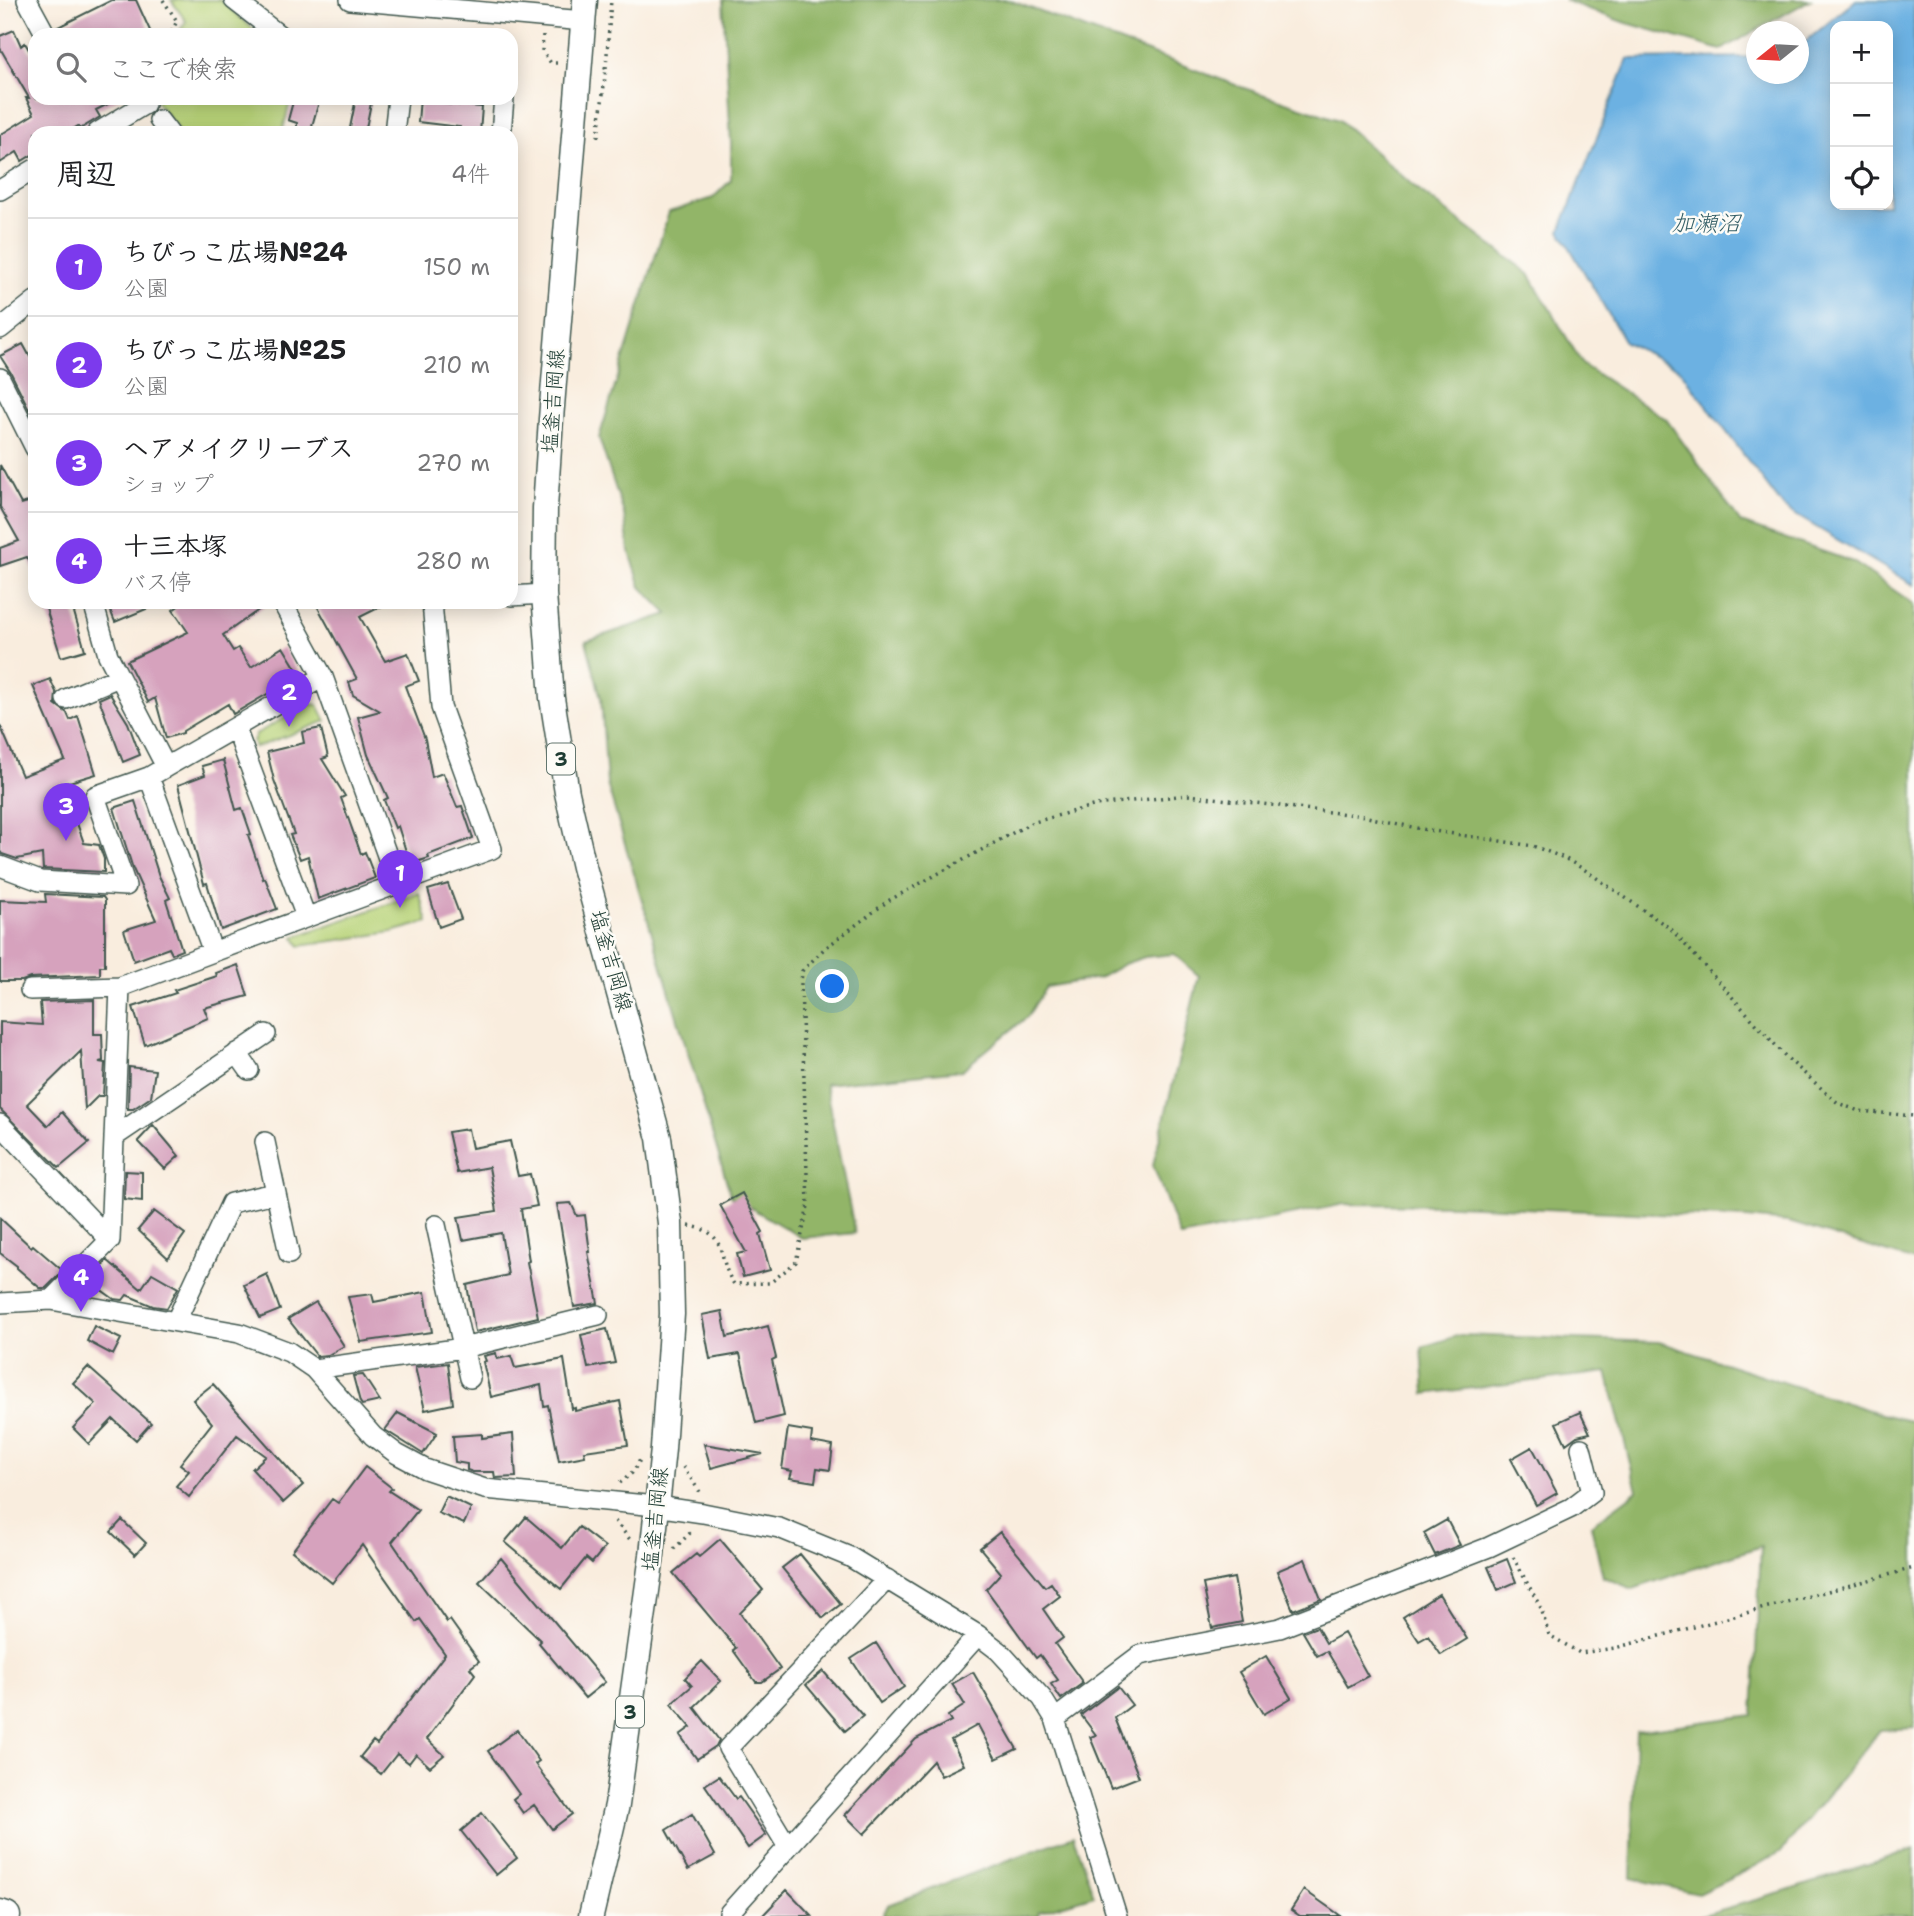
<!DOCTYPE html>
<html lang="ja">
<head>
<meta charset="utf-8">
<style>
  body { margin:0; font-family:"Shantell Sans","Klee One",sans-serif; background:#f2f2f2; color:#202124 }
  .controls { position:absolute; right:21px; top:21px; display:grid; overflow:hidden; border-radius:14px; box-shadow:0 4px 18px #0003 }
  .controls button { width:63px; height:63px; display:grid; place-items:center; padding:0; border:0; border-bottom:2px solid #e0e0e0; background:#fff; color:#202124; font:35px sans-serif }
  .compass { position:absolute; left:1746px; top:21px; width:63px; height:63px; border-radius:50%; background:#fff; box-shadow:0 4px 18px #0003; rotate:252deg }
  .you { position:absolute; left:833px; top:987px; width:24px; height:24px; margin:-18px; border:5px solid #fff; border-radius:50%; background:#1a73e8; box-shadow:0 0 0 10px #1a73e833 }
  .badge { display:grid; place-items:center; width:46px; height:46px; border-radius:50%; background:#7c3aed; color:#fff; font-size:23px; font-weight:700 }
  .pin { position:absolute; translate:-50% -58px; filter:drop-shadow(0 2px 4px #0008) }
  .pin::after { content:''; position:absolute; top:37px; width:24px; height:21px; background:inherit; clip-path:polygon(0 0,100% 0,50% 100%) }
  .list { margin:0; padding:0; list-style:none }
  h2 { display:flex; justify-content:space-between; align-items:center; height:91px; margin:0; padding:0 28px; font-size:30px }
  h2 small { font-size:23px; font-weight:400; color:#757577 }
  .list li { display:grid; grid-template-columns:46px 1fr auto; gap:21px; align-items:center; box-sizing:border-box; height:98px; padding:0 28px; border-top:2px solid #e0e0e0 }
  .list b { display:block; font-size:26px; white-space:nowrap }
  .list p { margin:0; font-size:23px; white-space:nowrap; color:#757577 }
  .list em { font-size:23px; font-style:normal; color:#757577 }
  .icon { flex:none; width:38px; height:38px; fill:none; stroke:currentColor; stroke-width:2; stroke-linecap:round; stroke-linejoin:round }
  .map { position:relative; flex:none; width:1914px; height:1916px; overflow:hidden }
  .search { position:absolute; background:#fff; box-shadow:0 4px 18px #0003; left:28px; top:28px; width:490px; height:77px; display:flex; align-items:center; gap:18px; box-sizing:border-box; padding:0 24px; border-radius:21px; color:#757577; font-size:26px }
  .panel { position:absolute; background:#fff; box-shadow:0 4px 18px #0003; left:28px; top:126px; width:490px; height:483px; border-radius:21px }
  .map>svg:first-child { display:block }
</style>
</head>
<body>
<div class="map">
<svg width="1914" height="1916" viewBox="0 0 1914 1916">
  <rect width="100%" height="100%" fill="#fdfcf7"/>
  <filter id="ink" filterUnits="userSpaceOnUse"><feTurbulence type="fractalNoise" baseFrequency=".0143" numOctaves="2"/><feDisplacementMap in="SourceGraphic" scale="14" xChannelSelector="R" yChannelSelector="G"/><feConvolveMatrix kernelMatrix="1 2 1 2 8 2 1 2 1" color-interpolation-filters="sRGB"/></filter>
  <filter id="wash" filterUnits="userSpaceOnUse"><feTurbulence type="fractalNoise" baseFrequency=".00686" numOctaves="4" result="noise"/><feDisplacementMap in="SourceGraphic" scale="28" xChannelSelector="R" yChannelSelector="G"/><feGaussianBlur stdDeviation="1.57" result="paint"/><feColorMatrix in="noise" values="0 0 0 0 0 0 0 0 0 0 0 0 0 0 0 0 0 1.4 0 .05"/><feComposite in="paint" operator="in"/></filter>
  <g filter="url(#wash)">
    <rect width="100%" height="100%" fill="#f9edde"/>
    <!-- green -->
    <path fill="#b8d378" stroke="#6c8856" stroke-width="2" d="M171,0H220L260,35H177L186,21Z
      M154,98H291L282,133H180Z
      M309,704L318,705L326,721L255,748L253,741L256,734Z
      M419,893L428,922L392,932L300,946L294,937Z"/>
    <!-- forest -->
    <path fill="#92b568" stroke="#58794e" stroke-width="2" d="M723,0H1009L1241,87L1339,120L1418,190L1529,274L1583,365L1666,419L1741,523L1853,562L1914,604V1261L1789,1222L1746,1218L1454,1205L1345,1204L1180,1237L1153,1165L1199,976L1174,954L1145,957L1124,964L1099,978L1046,987L1027,1017L962,1070L825,1084L855,1233L802,1238L731,1196L607,784L601,698L586,641L668,614L641,587L629,549L624,514L599,438L669,212L713,198L731,180V143Z
      M1564,0H1810L1721,50L1620,21Z
      M1460,1335L1659,1342L1881,1414L1914,1422V1728L1880,1730L1782,1851L1748,1870L1698,1894L1631,1878L1636,1731L1753,1715L1761,1546L1633,1589L1603,1577L1591,1525L1637,1491L1607,1372L1425,1394L1422,1347Z
      M1073,1836L1094,1895L1038,1912L1039,1916H882L888,1905Z
      M1914,1849V1916H1699L1784,1892Z"/>
    <!-- water -->
    <path fill="#6cb1e2" stroke="#46778b" stroke-width="2" fill-rule="evenodd" d="M1856,0H1914V585L1784,508L1679,369L1625,342L1560,231L1628,59L1756,57V74H1798L1799,47ZM1835,26H1888V205H1835Z"/>
    <g id="blocks">
      <!-- building -->
      <path fill="#d6a2bd" d="M112,0H136L152,35H58L56,28Z
        M14,30L21,46L25,43L35,60V98H120L96,110L100,117L80,129L78,126L66,133H35V153L22,161L17,152L0,163V135L34,114L26,98H29L0,48V36Z
        M294,98H320L310,133H297V123L288,120Z
        M356,98H372L365,133H349Z
        M420,98H447L446,104L482,107L480,133H459L460,127L418,122Z
        M23,344L35,366V421L11,373L0,356Z
        M0,465L21,504L35,500V572L27,557L0,566V548L19,541L0,507Z
        M44,602H71L85,650L61,657Z
        M107,602H163L115,622Z
        M184,602H270L223,635L233,651L238,648L251,667L283,647L300,675L233,714L228,704L183,731V733L166,738L155,698L148,702L127,661L188,632L173,610Z
        M315,602H390L360,617L385,661L408,653L419,681L405,686L425,739L432,777L443,773L457,807L462,806L473,838L428,855L429,858L410,864L398,826L395,828L384,800L388,798L368,755L358,717L380,711L353,695L349,682L357,679Z
        M50,679L56,692L55,704L67,713L70,720L78,716L96,774L63,784L84,843L99,845L104,859V872L43,869L42,854L17,859L2,854L0,851V725L22,776L65,760L33,686Z
        M110,694L128,723L140,755L123,762L99,699Z
        M321,728L328,757L322,759L345,796L341,798L361,854L365,852L375,878L318,899L308,856L300,859L290,835L294,834L274,780L267,752L304,743L302,732Z
        M223,760L236,810L242,808L251,834L248,835L263,879L265,878L277,909L221,930L207,883L204,884L178,785L205,775L202,766Z
        M135,801L159,876L170,898L166,900L182,950L172,954L169,948L134,961L124,930L156,920L133,869L114,808Z
        M448,884L461,919L439,927L428,890Z
        M45,894L103,897L105,900V966H100V975L30,978L22,981H0V900L46,902Z
        M238,965L248,996L204,1008L208,1018L145,1045L133,1007L176,993L174,990L217,976L216,973Z
        M94,1000V1034H102L103,1061L99,1062L105,1063L103,1096H98L85,1109L81,1051L27,1104L48,1126L62,1112L89,1143L59,1168L0,1109V1022L42,1025L40,1002Z
        M129,1067L155,1070L151,1097L133,1109H128Z
        M153,1125L179,1156L165,1169L138,1141Z
        M468,1129L472,1148L510,1141L518,1176L530,1174L537,1206L521,1209L529,1261L527,1262L538,1317L475,1332L467,1285L508,1275L501,1233L463,1240L458,1217L497,1211L489,1167L457,1173L448,1132Z
        M125,1171L142,1172V1201L124,1199Z
        M742,1193L763,1232L760,1234L770,1270L743,1277L737,1254L746,1252L720,1205Z
        M571,1203L577,1216L585,1215L590,1252H588L598,1303L574,1307L557,1204Z
        M154,1211L185,1234L168,1258L138,1230Z
        M0,1218L31,1247L33,1245L63,1271L46,1288H40L17,1268V1266L0,1253Z
        M107,1260L141,1289L152,1273L178,1288L167,1308L153,1306L127,1295L123,1300L114,1299L89,1281Z
        M267,1274L280,1310L260,1318L244,1285Z
        M425,1292L432,1332L361,1342L348,1297L372,1294L374,1302Z
        M316,1302L344,1346L328,1355L317,1356L288,1319Z
        M722,1311L727,1337L768,1326L776,1358L772,1360L784,1416L756,1423L740,1354L710,1359L702,1315Z
        M94,1326L121,1339L113,1355L87,1341Z
        M607,1329L615,1363L588,1368L581,1335Z
        M496,1353L497,1359L511,1356L515,1368L564,1359L572,1409L575,1408V1411L620,1401L628,1445L584,1451L585,1456L559,1461L548,1405L544,1406L541,1385L491,1397L483,1362L486,1361L484,1356Z
        M448,1363L453,1404L425,1410L415,1367Z
        M88,1367L151,1423L136,1440L113,1419L89,1444L73,1428L96,1404L73,1383Z
        M363,1375L380,1401L362,1405L360,1402L353,1376Z
        M213,1384L303,1485L283,1503L252,1469L266,1456L237,1435L189,1497L176,1486L189,1471L180,1464L212,1423L193,1400Z
        M1580,1412L1590,1433L1577,1436L1566,1444L1556,1423Z
        M398,1413L437,1433L423,1454L385,1430Z
        M788,1428L812,1432L811,1442L833,1446L830,1470L817,1468L815,1482L790,1478L792,1471L782,1469Z
        M482,1434V1438L513,1434L516,1477L495,1478L494,1472H473L467,1470V1464L455,1462L453,1436Z
        M704,1444L728,1448L763,1454L711,1468Z
        M1532,1447L1557,1493L1536,1505L1511,1459Z
        M365,1467L392,1488L389,1491L418,1510L392,1542L447,1622L450,1620L479,1661L470,1668L475,1674L427,1739L444,1755L430,1767L416,1754L409,1763L397,1754L381,1774L360,1757L373,1741L377,1744L445,1654L420,1619L416,1622L362,1545L332,1583L292,1551L332,1499L338,1503Z
        M446,1496L471,1508L464,1524L438,1513Z
        M526,1517L562,1548L579,1527L605,1547L592,1563L586,1558L561,1589L505,1542Z
        M122,1520L146,1543L135,1555L111,1532Z
        M1447,1520L1460,1545L1435,1555L1424,1533Z
        M1000,1532L1045,1587L1051,1583L1060,1596L1043,1609L1063,1638L1055,1644L1083,1683L1061,1699L1051,1684L1058,1680L1040,1655L1036,1658L986,1589L1001,1573L980,1548Z
        M720,1539L763,1590L740,1613L780,1669L762,1682H756L733,1650L736,1648L673,1573L696,1554L699,1557Z
        M800,1554L841,1604L823,1618L782,1568Z
        M501,1558L605,1682L585,1698L539,1643L541,1641L479,1582Z
        M1305,1559L1321,1599L1293,1610L1277,1571Z
        M1507,1559L1516,1582L1498,1590L1488,1567Z
        M1234,1578L1242,1622L1212,1628L1203,1584Z
        M1439,1594L1467,1639L1441,1655L1428,1636L1419,1641L1403,1617Z
        M1317,1627L1326,1643L1344,1633L1368,1676L1348,1687L1327,1651L1317,1656L1303,1632Z
        M876,1643L904,1687L880,1703L851,1659Z
        M1266,1656L1291,1698L1264,1714L1239,1672Z
        M702,1661L721,1681L694,1707L719,1740L716,1746L697,1759L680,1735L691,1727L671,1704L692,1686L685,1678Z
        M823,1671L863,1716L845,1731L806,1685Z
        M973,1672L1017,1749L996,1759L978,1725L951,1740L964,1765L941,1776L933,1761L864,1834L845,1815L916,1739L951,1721L948,1716L965,1705L952,1684Z
        M1118,1687L1132,1705L1115,1718L1139,1777L1111,1788L1090,1737L1096,1735L1081,1715Z
        M517,1730L539,1761L535,1764L572,1814L552,1829L534,1805L523,1813L513,1799L519,1794L488,1751Z
        M719,1776L736,1799L739,1797L766,1835L748,1848L705,1785Z
        M482,1813L517,1858L496,1875L461,1831Z
        M692,1814L715,1855L688,1870L666,1830Z
        M787,1890L812,1916H762Z
        M1304,1890L1341,1916H1300L1291,1910Z"/>
    </g>
  </g>
  <g filter="url(#ink)">
    <use href="#blocks" fill-opacity="0" stroke="#40574e" stroke-width="2"/>
    <g fill="none" stroke-linecap="round" stroke-linejoin="round">
      <!-- minor casing -->
      <g stroke="#40574e" stroke-width="22">
        <path id="minor" d="M27,0L46,35
          M234,0L279,35
          M350,0L584,21
          M159,120L169,133
          M97,133L145,104
          M394,133L398,98
          M501,133L504,98
          M0,190L35,169
          M0,329L35,301
          M0,378L35,448
          M511,596L544,594
          M93,602L108,655L166,767L323,677L282,602
          M323,677L397,883
          M66,699L119,677
          M236,729L306,917
          M0,866L40,881L126,886L95,796L149,777
          M213,952L492,849L441,707L432,602
          M30,990L120,987
          M237,1053L249,1070
          M0,1124L110,1240L51,1300
          M114,1137L266,1034
          M265,1142L289,1254
          M436,1225L470,1378
          M110,1240L120,987L213,952L149,777L166,767
          M0,1303L51,1300L239,1333L289,1352L314,1369L373,1436L397,1454L425,1469L485,1489L656,1506L703,1513L779,1528L850,1557L978,1635L999,1651L1042,1698L1055,1719L1117,1916
          M176,1321L231,1203L275,1193
          M314,1369L463,1348L598,1315
          M1055,1719L1140,1655L1280,1628L1489,1547L1571,1508L1592,1492L1581,1448
          M788,1847L728,1748L887,1579
          M729,1913L978,1635"/>
      </g>
      <!-- major casing -->
      <g stroke="#40574e" stroke-width="27">
        <path id="major" d="M585,0L551,419L545,508L544,594L552,698L567,793L584,867L659,1138L670,1223L672,1314L663,1449L652,1555L617,1805L591,1916"/>
      </g>
      <!-- highway casing -->
      <g stroke="#40574e" stroke-width="31">
        <path id="highway" d="M0,1914L6,1916"/>
      </g>
      <!-- path -->
      <path stroke="#40574e" stroke-width="3.5" stroke-dasharray="2 5" stroke-linecap="butt" d="M163,0L177,21L170,35
        M543,35L542,51L551,63H557
        M606,68L611,0
        M598,137L606,68L599,67
        M689,1226C730,1232 716,1259 734,1284L770,1283L796,1262L808,1206L801,984L802,971L824,949L888,901L1031,823L1096,805L1188,795L1363,816L1421,829L1533,846L1564,858L1585,870L1671,929L1787,1058L1838,1103L1859,1111L1914,1116
        M683,1467L700,1492
        M620,1483L632,1473L640,1460
        M615,1521L632,1542
        M674,1549L693,1530
        M1513,1557L1541,1608L1549,1635L1580,1653L1615,1648L1914,1568"/>
      <!-- minor -->
      <use href="#minor" stroke="#fff" stroke-width="19"/>
      <!-- major -->
      <use href="#major" stroke="#fff" stroke-width="24"/>
      <!-- highway -->
      <use href="#highway" stroke="#fff" stroke-width="28"/>
    </g>
  </g>
  <g text-anchor="middle" dominant-baseline="central" stroke-width="5" stroke-linejoin="round" paint-order="stroke">
    <!-- shield labels -->
    <g fill="#fdfcf7" stroke="#62766e" stroke-width="2">
      <rect x="547" y="743.5" width="28" height="31" rx="5"/>
      <rect x="616" y="1696.5" width="28" height="31" rx="5"/>
    </g>
    <g font-size="19" font-weight="bold" fill="#1f3d34">
      <text x="561" y="759">3</text>
      <text x="630" y="1712">3</text>
    </g>
    <!-- street labels -->
    <g font-size="21" fill="#1f3d34" stroke="#fdfcf7">
      <text transform="translate(553 401) rotate(-86)">塩釜吉岡線</text>
      <text transform="translate(611 961) rotate(74)">塩釜吉岡線</text>
      <text transform="translate(655 1519) rotate(-84)">塩釜吉岡線</text>
    </g>
    <!-- water labels -->
    <g font-size="23" font-style="italic" fill="#366068" stroke="#fdfcf7">
      <text x="1706" y="223">加瀬沼</text>
    </g>
  </g>
</svg>
<div class="controls">
<button>+</button>
<button>−</button>
<button><svg class="icon" aria-label="locate" viewBox="0 0 24 24"><circle cx="12" cy="12" r="6"/><path d="M12 2v4M12 18v4M2 12h4M18 12h4"/></svg></button>
</div>
<svg class="compass" viewBox="-18 -18 36 36"><path d="M0-13l5 13h-10z" fill="#e53935"/><path d="M0 13l5-13h-10z" fill="#757577"/></svg>
<div class="you"></div>
<div class="pin badge" style="left:400px;top:908px">1</div>
<div class="pin badge" style="left:289px;top:727px">2</div>
<div class="pin badge" style="left:66px;top:841px">3</div>
<div class="pin badge" style="left:81px;top:1312px">4</div>
<div class="search"><svg class="icon" aria-label="search" viewBox="0 0 24 24"><circle cx="10" cy="10" r="6"/><path d="M15 15l6 6"/></svg>ここで検索</div>
<section class="panel">
<h2>周辺<small>4件</small></h2>
<ul class="list">
<li><span class="badge">1</span><div><b>ちびっこ広場№24</b><p>公園</p></div><em>150 m</em></li>
<li><span class="badge">2</span><div><b>ちびっこ広場№25</b><p>公園</p></div><em>210 m</em></li>
<li><span class="badge">3</span><div><b>ヘアメイクリーブス</b><p>ショップ</p></div><em>270 m</em></li>
<li><span class="badge">4</span><div><b>十三本塚</b><p>バス停</p></div><em>280 m</em></li>
</ul>
</section>
</div>
</body>
</html>
